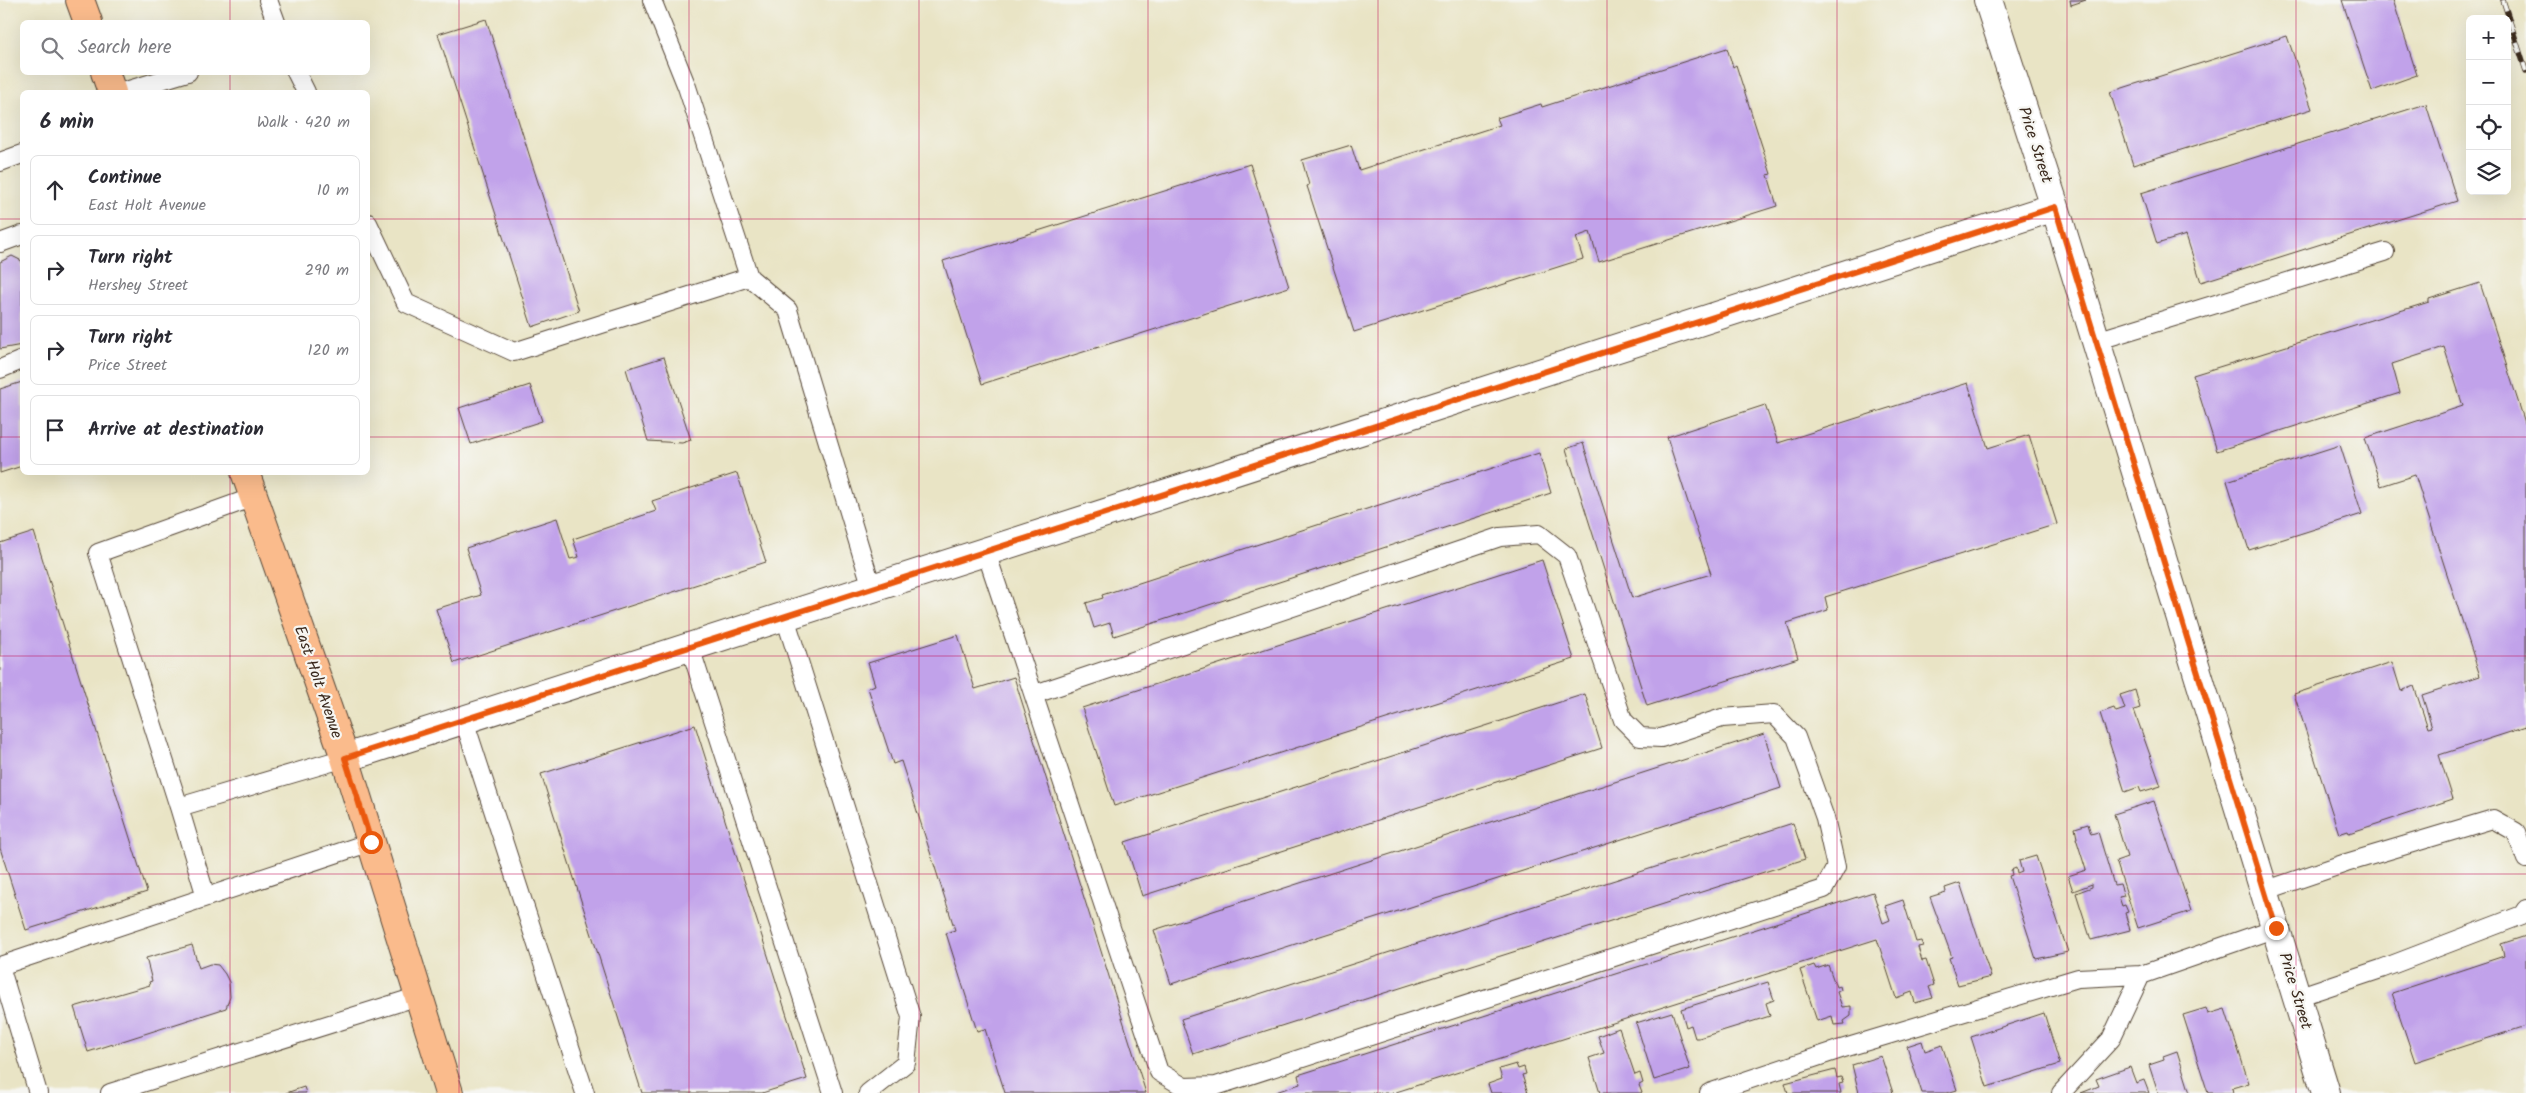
<!DOCTYPE html>
<html lang="en">
<head>
<meta charset="utf-8">
<style>
  body { margin:0; font-family:Kalam,sans-serif; background:#f7f7f7; color:#2b2b33 }
  .controls { position:absolute; right:15px; top:15px; display:grid; overflow:hidden; border-radius:8px; box-shadow:0 5px 20px #0002 }
  .controls button { width:45px; height:45px; display:grid; place-items:center; padding:0; border:0; border-bottom:1px solid #e1e1e2; background:#fff; color:#2b2b33; font:25px sans-serif }
  .stop { position:absolute; width:15px; height:15px; margin:-11px; border:4px solid #ea580c; border-radius:50%; background:#fff }
  .stop.end { background:#ea580c; border-color:#fff; box-shadow:0 1px 5px #0008 }
  .list { margin:0; padding:0; list-style:none }
  h2 { display:flex; justify-content:space-between; align-items:center; height:65px; margin:0; padding:0 20px; font-size:21px }
  h2 small { font-size:16px; font-weight:400; color:#7c7c81 }
  .list li { display:grid; grid-template-columns:32px 1fr auto; gap:15px; align-items:center; box-sizing:border-box; height:70px; margin:0 10px 10px; padding:0 10px; border:1px solid #e1e1e2; border-radius:8px }
  .list b { display:block; font-size:19px; white-space:nowrap }
  .list p { margin:0; font-size:16px; white-space:nowrap; color:#7c7c81 }
  .list em { font-size:16px; font-style:normal; color:#7c7c81 }
  .icon { flex:none; width:28px; height:28px; fill:none; stroke:currentColor; stroke-width:2; stroke-linecap:round; stroke-linejoin:round }
  .map { position:relative; flex:none; width:2526px; height:1093px; overflow:hidden }
  .search { position:absolute; background:#fff; box-shadow:0 5px 20px #0002; left:20px; top:20px; width:350px; height:55px; display:flex; align-items:center; gap:12px; box-sizing:border-box; padding:0 18px; border-radius:8px; color:#7c7c81; font-size:19px }
  .panel { position:absolute; background:#fff; box-shadow:0 5px 20px #0002; left:20px; top:90px; width:350px; height:385px; border-radius:8px }
  .map>svg:first-child { display:block }
</style>
</head>
<body>
<div class="map">
<svg width="2526" height="1093" viewBox="0 0 2526 1093">
  <rect width="100%" height="100%" fill="#f6f6f2"/>
  <filter id="ink" filterUnits="userSpaceOnUse"><feTurbulence type="fractalNoise" baseFrequency=".02" numOctaves="2"/><feDisplacementMap in="SourceGraphic" scale="10" xChannelSelector="R" yChannelSelector="G"/><feConvolveMatrix kernelMatrix="1 2 1 2 8 2 1 2 1" color-interpolation-filters="sRGB"/></filter>
  <filter id="wash" filterUnits="userSpaceOnUse"><feTurbulence type="fractalNoise" baseFrequency=".0096" numOctaves="4" result="noise"/><feDisplacementMap in="SourceGraphic" scale="20" xChannelSelector="R" yChannelSelector="G"/><feGaussianBlur stdDeviation="1.12" result="paint"/><feColorMatrix in="noise" values="0 0 0 0 0 0 0 0 0 0 0 0 0 0 0 0 0 1.4 0 .05"/><feComposite in="paint" operator="in"/></filter>
  <g filter="url(#wash)">
    <rect width="100%" height="100%" fill="#e9e4c5"/>
    <g id="blocks">
      <!-- building -->
      <path fill="#c1a2ea" d="M2070,0H2086L2071,5Z
        M2342,0H2393L2417,75L2372,91Z
        M486,19L579,311L532,327L438,34Z
        M2287,36L2312,109L2133,165L2110,92Z
        M1727,48L1733,67L1736,65L1771,174L1768,175L1777,206L1599,262L1590,232L1576,237L1583,259L1354,332L1307,186L1309,185L1302,160L1351,145L1359,170L1500,125L1497,118L1541,104L1542,107Z
        M2426,104L2457,201L2201,282L2186,235L2157,244L2141,193Z
        M1250,164L1289,287L982,384L943,261Z
        M12,256L22,261V345L0,349V262Z
        M2480,283L2526,426V727L2439,755L2453,799L2349,833L2348,831L2339,834L2294,694L2392,662L2401,691L2414,686L2428,728L2432,727L2422,695L2480,676L2415,475L2381,486L2365,438L2463,406L2444,347L2392,364L2400,393L2217,451L2193,375L2429,302V299Z
        M664,357L691,440L682,443L648,441L626,369Z
        M22,382V466L0,473V389Z
        M1968,383L1988,448L2029,435L2057,524L1825,597L1828,610L1787,623L1798,658L1647,706L1566,449L1583,443L1632,598L1711,574L1667,437L1765,405L1778,443Z
        M530,385L542,421L471,444L459,408Z
        M2340,445L2362,514L2249,550L2227,481Z
        M1539,453L1551,493L1114,636L1110,623L1094,628L1086,603L1103,598L1102,595Z
        M737,473L766,562L454,663L436,609L481,595L466,548L557,518L570,559L579,557L573,539L656,511L652,501Z
        M34,532L147,892L26,930L0,848V543Z
        M1542,560L1574,659L1114,806L1082,708Z
        M958,635L975,689L1014,677L1146,1093H1005L985,1029L977,1031L946,933L955,930L901,761L893,764L868,688L875,685L868,663Z
        M2135,690L2140,708L2134,710L2161,786L2141,792L2139,787L2125,792L2100,713L2114,708L2116,712L2125,709L2120,695Z
        M1585,694L1602,748L1142,896L1125,842Z
        M695,725L807,1079L762,1093H642L541,774Z
        M1764,734L1781,788L1171,984L1154,930Z
        M2154,801L2191,911L2138,928L2116,861L2127,857L2114,814Z
        M1793,823L1805,859L1193,1054L1181,1019Z
        M2088,824L2091,834L2098,832L2114,885L2120,884L2124,896L2119,897L2122,906L2125,905L2128,912L2125,913L2130,930L2091,940L2076,893L2092,887V884L2073,891L2068,876L2086,870L2076,838H2077L2075,828Z
        M2036,856L2068,952L2036,959L2009,876L2012,875L2011,870L2016,868L2017,874L2022,872L2019,861Z
        M1960,883L1991,977L1958,985L1949,958L1952,957L1930,897L1946,892L1945,888Z
        M1873,892L1883,923L1890,920L1885,906L1903,900L1916,942L1921,941L1923,946L1918,947L1922,961L1926,960L1934,985L1929,987L1933,998L1915,1003L1912,992L1896,998L1877,939L1393,1093H1273L1300,1084L1298,1075Z
        M2526,936V1026L2415,1062L2392,993L2504,956L2501,944Z
        M192,945L199,968L210,964L218,965L225,974L229,982L230,997L226,1008L88,1052L74,1007L150,985L149,982L152,981L146,958Z
        M1814,965L1816,969L1828,965L1836,987L1840,986L1841,990L1837,992L1842,1007L1851,1006V1016L1844,1021L1845,1024L1834,1025L1832,1016L1817,1021L1800,970Z
        M1768,982L1774,1000L1766,1003L1770,1016L1699,1038H1695L1691,1025L1686,1027L1681,1009Z
        M2206,1008L2208,1014L2225,1009L2249,1083L2232,1088L2233,1093H2208L2183,1015Z
        M1672,1012L1690,1069L1654,1080L1636,1023Z
        M2044,1013L2060,1064L1987,1087L1971,1037Z
        M1619,1028L1635,1075L1640,1073L1643,1083L1639,1085L1642,1093H1600L1589,1058L1604,1053L1598,1036Z
        M1922,1041L1925,1051L1942,1045L1957,1090L1947,1093H1922L1907,1046Z
        M2177,1051L2190,1093H2158L2149,1065L2164,1060L2163,1056Z
        M1881,1056L1893,1093H1859L1852,1065Z
        M1516,1064L1518,1069L1524,1067L1526,1074L1522,1075L1528,1093H1491L1488,1084L1502,1079L1499,1069Z
        M2130,1067L2136,1083L2144,1080L2149,1093H2081L2099,1086L2096,1079Z
        M1835,1070L1837,1078L1841,1077L1843,1083L1839,1084L1841,1093H1788L1785,1083Z
        M304,1087L306,1093H286Z"/>
    </g>
  </g>
  <g filter="url(#ink)">
    <use href="#blocks" fill-opacity="0" stroke="#554637" stroke-width="1"/>
    <g fill="none" stroke-linecap="round" stroke-linejoin="round">
      <!-- service casing -->
      <g stroke="#554637" stroke-width="20">
        <path id="service" d="M268,0L276,22
          M296,72L306,92
          M122,92L188,72
          M0,162L22,154
          M368,223L406,303L514,352L749,277L687,87L652,0
          M0,243L22,235
          M749,277L788,310L872,588
          M2096,341L2385,252
          M0,369L22,360
          M254,497L98,553L179,807L345,758
          M986,552L1159,1072L1184,1087L1216,1086L1824,889L1836,867L1825,818L1796,737L1774,714L1722,718L1661,738L1640,737L1623,720L1567,556L1539,534L1500,537L1035,694
          M785,617L911,1017L906,1063L868,1093
          M690,647L833,1093
          M464,720L585,1093
          M179,807L206,897
          M2264,891L2346,863L2493,819L2516,832L2526,859
          M0,966L371,842
          M0,966L38,1093
          M2297,997L2381,969L2522,915L2526,909
          M110,1093L419,996
          M1709,1093L1841,1049L2078,978L2141,975L2276,928
          M2061,1093L2111,1039L2141,975"/>
      </g>
      <!-- minor casing -->
      <g stroke="#554637" stroke-width="30">
        <path id="minor" d="M1988,0L2055,207L2326,1093
          M345,758L2055,207"/>
      </g>
      <!-- primary casing -->
      <g stroke="#554637" stroke-width="30">
        <path id="primary" d="M80,0L88,22
          M105,72L112,92
          M245,472L345,758L449,1093"/>
      </g>
      <!-- service -->
      <use href="#service" stroke="#fff" stroke-width="18"/>
      <!-- minor -->
      <use href="#minor" stroke="#fff" stroke-width="28"/>
      <!-- primary -->
      <use href="#primary" stroke="#fabb8c" stroke-width="28"/>
      <!-- rail casing -->
      <g stroke="#3b2a1e" stroke-width="5.5">
        <path id="rail" d="M2503,0L2526,71"/>
      </g>
      <!-- rail -->
      <use href="#rail" stroke="#f6f6f2" stroke-width="4" stroke-dasharray="11" stroke-linecap="butt"/>
    </g>
  </g>
  <g fill="none" stroke-linecap="round" stroke-linejoin="round" filter="url(#ink)">
    <!-- route -->
    <path stroke="#ea580c" stroke-width="6" d="M371,842L345,758L2055,207L2276,928"/>
  </g>
  <!-- grid -->
  <path fill="none" stroke="#c2185b" stroke-width="1" stroke-opacity="0.55" d="M230,0V22M459,0V1093M689,0V1093M919,0V1093M1148,0V1093M1378,0V1093M1607,0V1093M1837,0V1093M2067,0V1093M2296,0V1093M230,72V92M0,219H22M368,219H2526M0,437H22M368,437H2526M230,472V1093M0,656H2526M0,874H2526"/>
  <g text-anchor="middle" dominant-baseline="central" stroke-width="4.5" stroke-linejoin="round" paint-order="stroke">
    <!-- street labels -->
    <g font-size="16" fill="#3b2a1e" stroke="#f6f6f2">
      <text transform="translate(2035 145) rotate(72)">Price Street</text>
      <text transform="translate(318 682) rotate(71)">East Holt Avenue</text>
      <text transform="translate(2295 991) rotate(73)">Price Street</text>
    </g>
  </g>
</svg>
<div class="controls">
<button>+</button>
<button>−</button>
<button><svg class="icon" aria-label="locate" viewBox="0 0 24 24"><circle cx="12" cy="12" r="6"/><path d="M12 2v4M12 18v4M2 12h4M18 12h4"/></svg></button>
<button><svg class="icon" aria-label="layers" viewBox="0 0 24 24"><path d="M12 4l9 5-9 5-9-5zM3 14l9 5 9-5"/></svg></button>
</div>
<div class="stop" style="left:371px;top:842px"></div>
<div class="stop end" style="left:2276px;top:928px"></div>
<div class="search"><svg class="icon" aria-label="search" viewBox="0 0 24 24"><circle cx="10" cy="10" r="6"/><path d="M15 15l6 6"/></svg>Search here</div>
<section class="panel">
<h2>6 min<small>Walk · 420 m</small></h2>
<ul class="list">
<li><svg class="icon" aria-label="ahead" viewBox="0 0 24 24"><path d="M12 20V5M6 11l6-6 6 6"/></svg><div><b>Continue</b><p>East Holt Avenue</p></div><em>10 m</em></li>
<li><svg class="icon" aria-label="right" viewBox="0 0 24 24"><path d="M7 20v-9h11M14 6l5 5-5 5"/></svg><div><b>Turn right</b><p>Hershey Street</p></div><em>290 m</em></li>
<li><svg class="icon" aria-label="right" viewBox="0 0 24 24"><path d="M7 20v-9h11M14 6l5 5-5 5"/></svg><div><b>Turn right</b><p>Price Street</p></div><em>120 m</em></li>
<li><svg class="icon" aria-label="arrive" viewBox="0 0 24 24"><path d="M6 21V4h12l-3 4 3 4H6"/></svg><div><b>Arrive at destination</b></div></li>
</ul>
</section>
</div>
</body>
</html>
